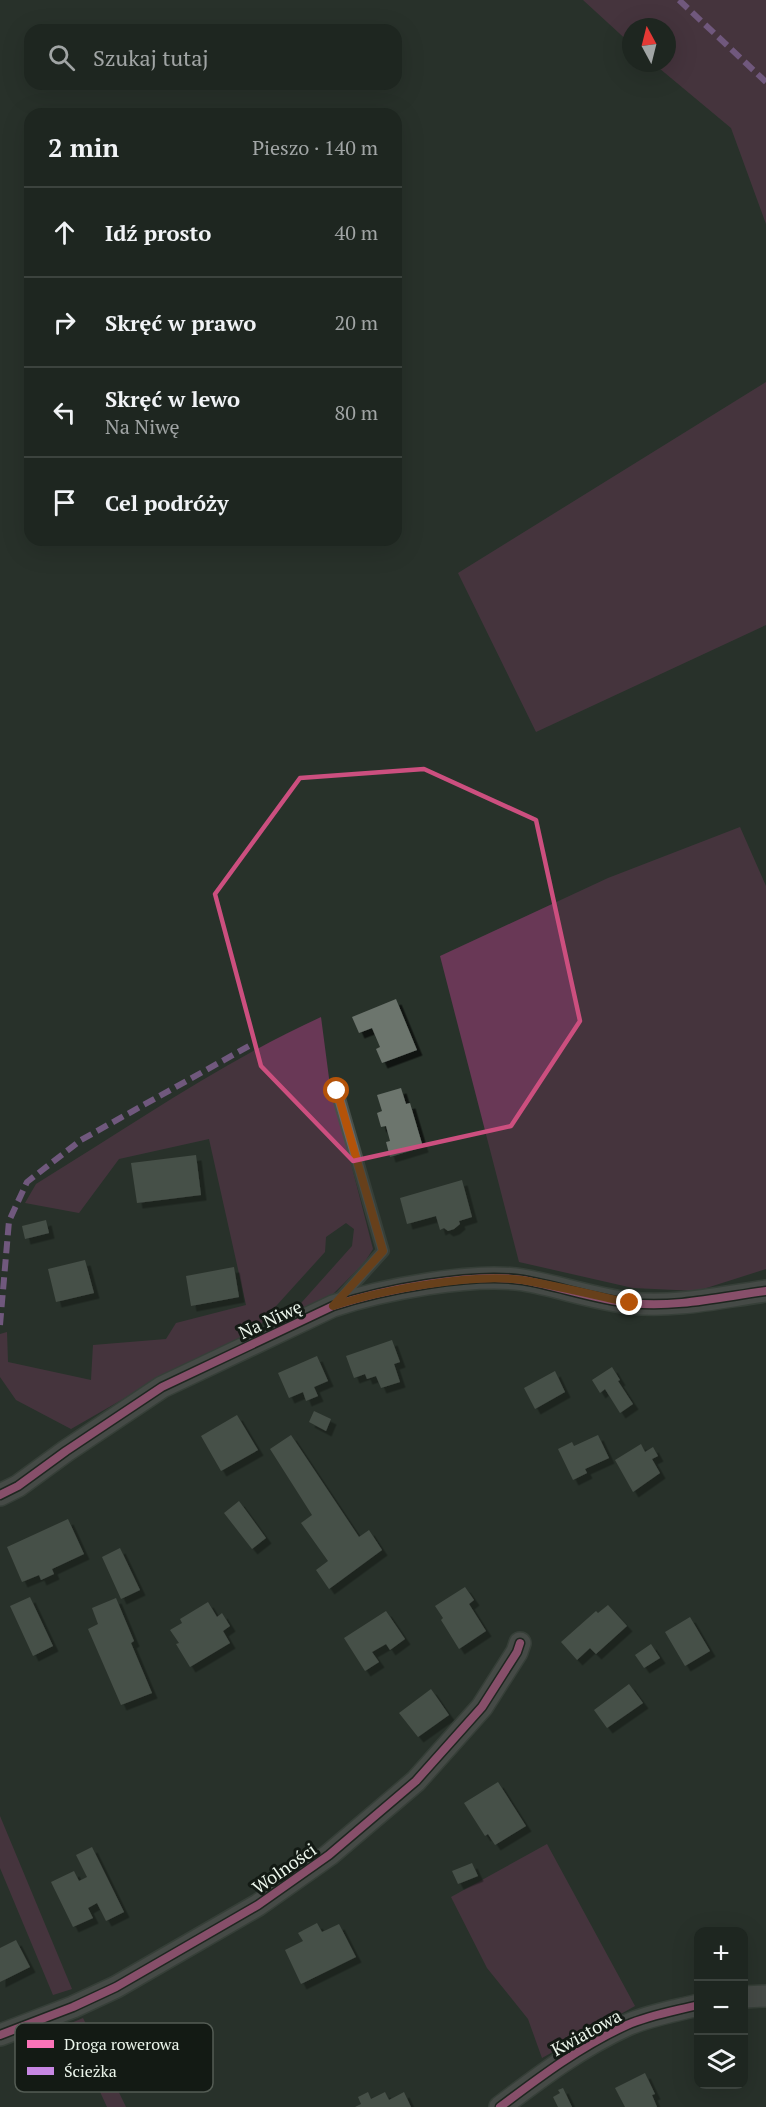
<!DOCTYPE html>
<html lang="pl">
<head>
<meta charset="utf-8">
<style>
  body { margin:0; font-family:"PT Serif",serif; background:#262e29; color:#f1f3f6 }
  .controls { position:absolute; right:18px; bottom:18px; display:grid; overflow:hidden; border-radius:12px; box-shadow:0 6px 24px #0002 }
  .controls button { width:54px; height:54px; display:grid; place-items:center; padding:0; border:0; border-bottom:2px solid #3c433e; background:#1e2620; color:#f1f3f6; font:30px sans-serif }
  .compass { position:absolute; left:622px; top:18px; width:54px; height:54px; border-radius:50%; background:#1e2620; box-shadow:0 6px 24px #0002; rotate:353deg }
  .stop { position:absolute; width:18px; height:18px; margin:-14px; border:4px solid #b45309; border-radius:50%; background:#fff }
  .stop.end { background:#b45309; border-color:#fff; box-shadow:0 2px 6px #0008 }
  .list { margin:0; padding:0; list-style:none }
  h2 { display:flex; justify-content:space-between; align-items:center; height:78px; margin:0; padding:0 24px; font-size:26px }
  h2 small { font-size:20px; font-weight:400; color:#a1a5a5 }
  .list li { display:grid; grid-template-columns:39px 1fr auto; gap:18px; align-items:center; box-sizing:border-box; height:90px; padding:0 24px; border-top:2px solid #3c433e }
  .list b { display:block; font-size:22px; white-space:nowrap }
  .list p { margin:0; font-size:20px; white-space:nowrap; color:#a1a5a5 }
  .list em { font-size:20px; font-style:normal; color:#a1a5a5 }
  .icon { flex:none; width:33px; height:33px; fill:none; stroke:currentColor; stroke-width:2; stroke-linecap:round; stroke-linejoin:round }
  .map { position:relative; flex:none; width:766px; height:2107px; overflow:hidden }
  .search { position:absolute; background:#1e2620; box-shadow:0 6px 24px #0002; left:24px; top:24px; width:378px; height:66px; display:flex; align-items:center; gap:15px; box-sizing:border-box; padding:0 21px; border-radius:18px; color:#a1a5a5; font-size:22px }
  .panel { position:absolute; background:#1e2620; box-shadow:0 6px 24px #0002; left:24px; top:108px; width:378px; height:438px; border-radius:18px }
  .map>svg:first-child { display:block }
</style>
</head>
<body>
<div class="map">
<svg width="766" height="2107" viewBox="0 0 766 2107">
  <defs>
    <filter id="shadow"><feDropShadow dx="5.5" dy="5.5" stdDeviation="0" flood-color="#0009"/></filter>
  </defs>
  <rect width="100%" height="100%" fill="#28322a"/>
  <!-- green -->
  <path fill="#693856" d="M583,0H766V224L731,128L653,63H667V27H631V44Z
    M766,382V625L536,732L458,573Z
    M740,827L766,886V1269L697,1291L633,1288L519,1262L440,956L608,878Z
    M321,1017L329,1078L373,1249L364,1263L327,1300L294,1311L352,1246L354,1229L346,1223L326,1237L325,1252L267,1316L253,1335L163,1376L71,1429L16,1400L0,1377V1334L7,1332L8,1362L91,1380L93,1345L166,1339L176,1323L246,1305L209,1139L119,1159L79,1213L25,1203L36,1184C129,1127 222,1062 321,1017Z
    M0,1816L72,1989L53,1995L0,1868Z
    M547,1844L635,2006L542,2058L528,2019L487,1968L451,1897Z
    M83,2018L126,2107H107L69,2024Z"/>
  <!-- building -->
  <path fill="#6c746d" filter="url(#shadow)" d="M396,999L417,1050L382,1063L376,1049L380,1047L372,1028L359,1033L352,1017Z
    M401,1088L406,1104L410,1103L423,1147L390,1157L386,1142L390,1141L386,1126L381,1127L377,1113L382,1111L377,1095Z
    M196,1155L201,1195L137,1203L131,1163Z
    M462,1180L472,1217L459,1221L460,1224L454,1229L448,1231L444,1228L440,1230L436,1216L407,1224L400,1198Z
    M46,1220L49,1233L25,1239L22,1226Z
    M85,1260L94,1293L56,1302L48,1269Z
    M234,1267L239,1297L191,1306L186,1276Z
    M392,1340L400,1362L394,1364L400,1382L381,1388L376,1376L367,1379L365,1374L354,1378L346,1356Z
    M317,1356L328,1381L314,1387L318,1396L306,1401L303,1392L289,1398L278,1373Z
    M612,1367L620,1380L618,1381L633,1404L620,1413L605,1389L600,1393L592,1380Z
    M555,1371L565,1392L535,1409L524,1388Z
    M314,1411L331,1419L326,1431L309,1422Z
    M237,1415L258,1450L221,1471L201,1436Z
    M291,1435L359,1537L369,1530L382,1550L329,1589L316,1570L328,1561L301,1523L312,1515L270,1449Z
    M598,1435L609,1458L585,1469L587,1473L573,1480L558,1449L572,1442L574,1446Z
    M641,1444L645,1452L653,1447L658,1456L652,1459L660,1473L633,1492L615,1460Z
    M239,1501L266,1538L252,1549L224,1513Z
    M68,1519L84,1554L52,1569L54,1574L41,1580L39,1575L22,1582L7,1547Z
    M120,1548L140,1590L121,1599L102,1557Z
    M465,1587L474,1600L469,1604L486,1631L459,1649L441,1620L443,1618L435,1606Z
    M30,1597L53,1646L33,1656L10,1606Z
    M116,1598L134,1641L131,1643L152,1693L121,1705L88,1629L98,1624L92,1608Z
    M208,1602L217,1617L222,1613L230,1626L223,1631L230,1643L190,1667L176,1644L179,1643L170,1630L182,1623L180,1619Z
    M608,1605L627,1626L596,1654L590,1648L577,1660L561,1642L596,1611L598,1613Z
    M386,1611L405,1639L390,1650L386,1644L372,1652L379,1662L365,1671L344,1638Z
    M690,1617L710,1651L685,1666L665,1632Z
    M651,1644L660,1658L644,1668L635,1655Z
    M629,1684L643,1703L607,1728L594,1710Z
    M431,1689L449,1715L418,1737L399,1713Z
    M498,1782L526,1826L495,1845L488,1834L485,1836L464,1803Z
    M92,1847L124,1912L106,1921L97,1903L88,1908L93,1918L73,1927L51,1882L74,1871L79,1881L87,1877L76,1855Z
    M472,1863L478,1876L458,1884L452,1871Z
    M317,1923L322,1932L339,1924L356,1957L301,1984L285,1950L303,1941L298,1933Z
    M16,1940L30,1967L0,1982V1948Z
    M645,2073L655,2094L652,2095L657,2107H625L615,2088Z
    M563,2088L572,2107H558L553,2097L560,2093L558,2090Z
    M368,2092L371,2099L385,2092L389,2100L404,2092L411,2107H355L361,2104L358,2097Z"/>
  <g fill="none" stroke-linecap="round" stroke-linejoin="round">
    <!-- service casing -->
    <g stroke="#48504a" stroke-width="14">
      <path id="service" d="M337,1091L383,1251L340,1299"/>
    </g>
    <!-- minor casing -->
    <g stroke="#48504a" stroke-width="24">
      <path id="minor" d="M0,1495L18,1486L66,1451L162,1387L333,1306C381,1290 473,1272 523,1280C558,1286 594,1299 630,1303C675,1308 721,1297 766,1291
        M744,1997L766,1996
        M0,2035L73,2007L116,1987L258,1905L329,1855L416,1781L482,1707L517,1652L520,1643
        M500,2107C541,2076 581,2046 627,2025C650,2015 675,2011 698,2005"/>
    </g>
    <!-- service -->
    <use href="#service" stroke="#696868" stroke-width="10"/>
    <!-- minor -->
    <use href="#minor" stroke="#696868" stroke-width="21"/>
    <!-- quiet -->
    <path stroke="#c787e3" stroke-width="6" stroke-dasharray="12 6" stroke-linecap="butt" d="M679,0L766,82
      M0,1325L9,1221L27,1182L81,1140L249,1046"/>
    <!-- cycleway casing -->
    <g stroke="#131a14" stroke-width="11">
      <path id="cycleway" d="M0,1495L18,1486L66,1451L162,1387L333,1306C381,1290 473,1272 523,1280C558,1286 594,1299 630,1303C675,1308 721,1297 766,1291
        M0,2035L73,2007L116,1987L258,1905L329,1855L416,1781L482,1707L517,1652L520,1643
        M500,2107C541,2076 581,2046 627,2025C650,2015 675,2011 698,2005"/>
    </g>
    <!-- cycleway -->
    <use href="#cycleway" stroke="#fb73b8" stroke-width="8"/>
  </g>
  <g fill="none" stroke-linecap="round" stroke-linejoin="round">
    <!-- route -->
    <path stroke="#b45309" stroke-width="8" d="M337,1091L383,1251L333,1306C381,1290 473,1273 522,1280C558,1286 594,1295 630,1303"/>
  </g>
  <!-- marked area -->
  <path d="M0 0H766V2107H0ZM424,769L536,820L580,1021L511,1126L353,1161L261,1066L215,894L300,778Z" fill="#28322a" fill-opacity=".55" fill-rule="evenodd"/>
  <path fill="none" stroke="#cc4f7f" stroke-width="4.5" stroke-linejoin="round" d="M424,769L536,820L580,1021L511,1126L353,1161L261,1066L215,894L300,778Z"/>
  <g text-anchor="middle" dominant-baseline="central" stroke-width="6" stroke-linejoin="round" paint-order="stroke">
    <!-- street labels -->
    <g font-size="18" fill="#ebf5eb" stroke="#131a14">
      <text transform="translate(270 1319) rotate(-25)">Na Niwę</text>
      <text transform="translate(284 1868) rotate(-35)">Wolności</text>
      <text transform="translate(586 2032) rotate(-29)">Kwiatowa</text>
    </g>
  </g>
  <!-- legend -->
  <rect x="15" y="2023" width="198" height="69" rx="9" fill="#131a14" stroke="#545c54" stroke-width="1.5"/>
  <rect x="27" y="2040" width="27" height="8" fill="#fb73b8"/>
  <rect x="27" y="2067" width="27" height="8" fill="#c787e3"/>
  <g font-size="16" fill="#ebf5eb">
    <text x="64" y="2050">Droga rowerowa</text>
    <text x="64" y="2077">Ścieżka</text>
  </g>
</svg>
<div class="controls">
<button>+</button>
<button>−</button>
<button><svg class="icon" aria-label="layers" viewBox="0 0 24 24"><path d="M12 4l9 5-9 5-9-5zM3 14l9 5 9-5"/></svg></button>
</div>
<svg class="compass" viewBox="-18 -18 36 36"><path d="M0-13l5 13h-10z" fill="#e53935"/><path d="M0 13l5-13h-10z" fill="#a1a5a5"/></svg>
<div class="stop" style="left:337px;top:1091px"></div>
<div class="stop end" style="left:630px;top:1303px"></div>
<div class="search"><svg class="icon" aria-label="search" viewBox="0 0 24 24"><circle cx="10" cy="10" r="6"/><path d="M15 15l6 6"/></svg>Szukaj tutaj</div>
<section class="panel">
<h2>2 min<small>Pieszo · 140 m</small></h2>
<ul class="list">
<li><svg class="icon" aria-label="ahead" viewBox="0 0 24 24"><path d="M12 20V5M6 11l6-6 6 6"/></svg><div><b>Idź prosto</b></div><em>40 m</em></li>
<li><svg class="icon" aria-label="right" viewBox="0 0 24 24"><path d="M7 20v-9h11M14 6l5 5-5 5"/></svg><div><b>Skręć w prawo</b></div><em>20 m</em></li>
<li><svg class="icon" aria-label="left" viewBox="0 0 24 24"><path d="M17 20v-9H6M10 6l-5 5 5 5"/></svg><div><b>Skręć w lewo</b><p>Na Niwę</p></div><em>80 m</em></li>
<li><svg class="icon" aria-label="arrive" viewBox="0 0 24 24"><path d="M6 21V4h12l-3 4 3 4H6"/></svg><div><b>Cel podróży</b></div></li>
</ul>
</section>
</div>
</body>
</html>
